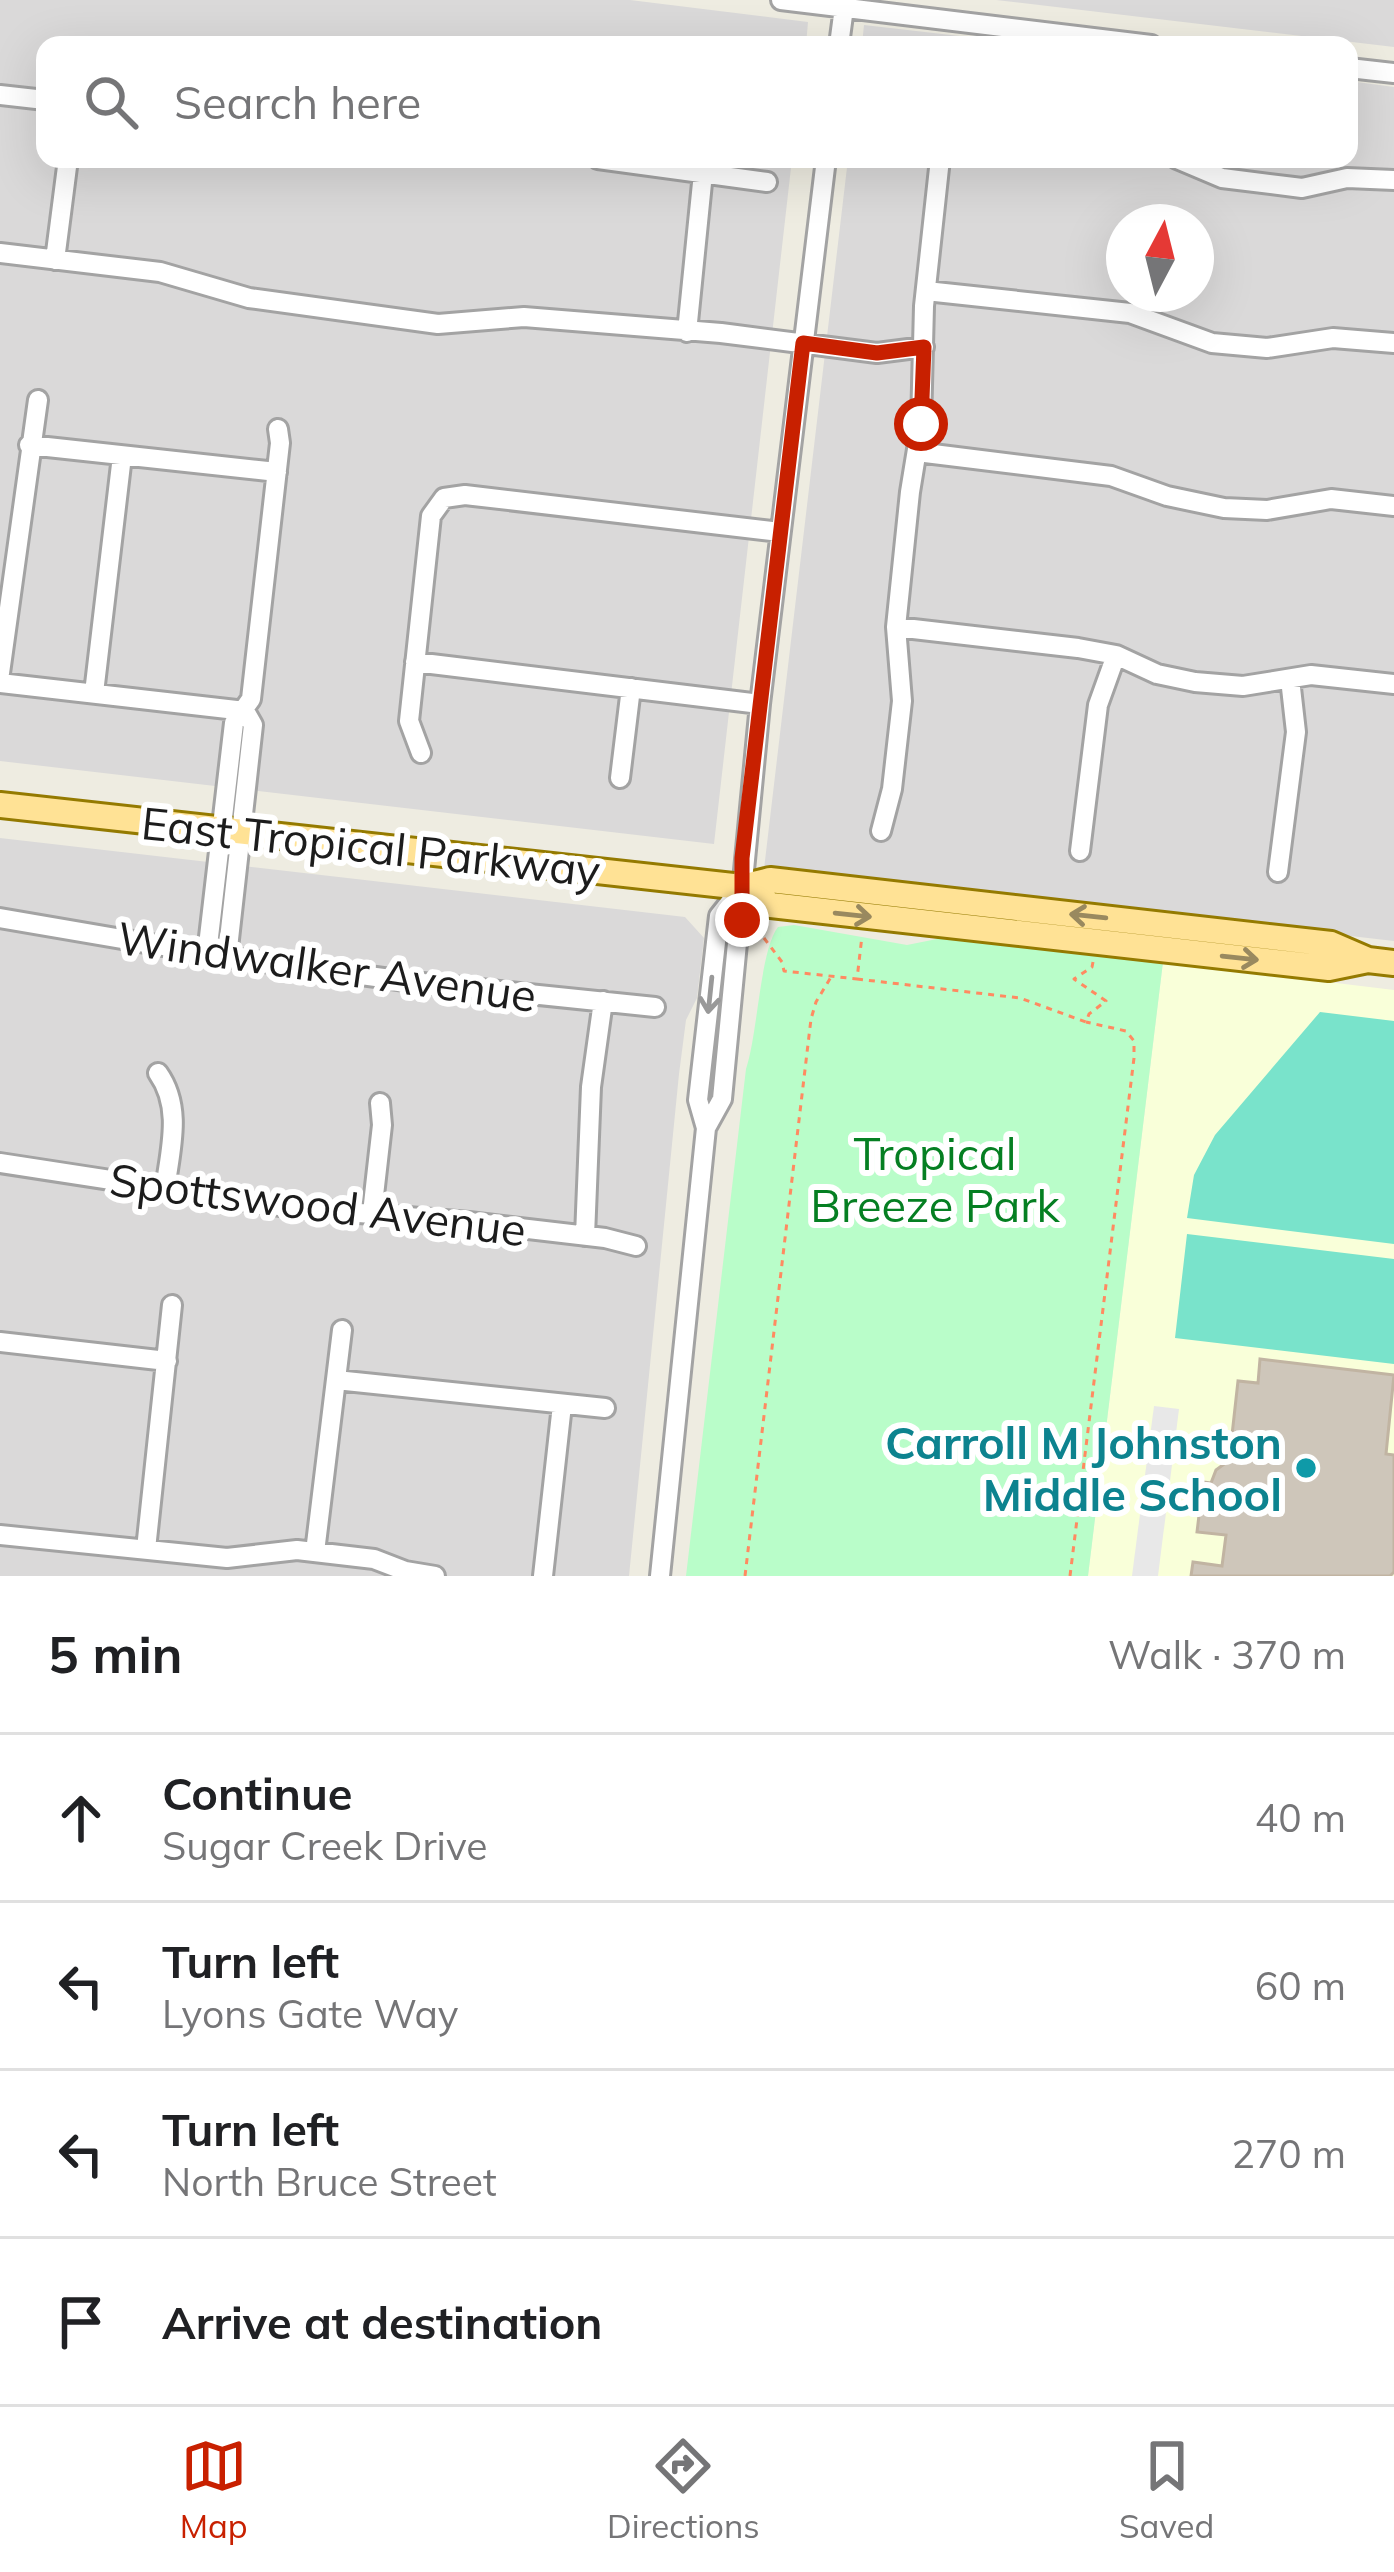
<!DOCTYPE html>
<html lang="en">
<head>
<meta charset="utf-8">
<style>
  body { margin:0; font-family:Mulish,sans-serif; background:#f2f2f2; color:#202124 }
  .compass { position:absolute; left:1106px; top:204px; width:108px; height:108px; border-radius:50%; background:#fff; box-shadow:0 12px 48px #0002; rotate:7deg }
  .stop { position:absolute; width:36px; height:36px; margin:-27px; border:9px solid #c82000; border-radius:50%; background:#fff }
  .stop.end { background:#c82000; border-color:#fff; box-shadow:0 3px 12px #0008 }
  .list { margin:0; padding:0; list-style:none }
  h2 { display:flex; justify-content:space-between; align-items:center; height:156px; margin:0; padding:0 48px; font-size:51px }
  h2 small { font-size:39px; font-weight:400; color:#757577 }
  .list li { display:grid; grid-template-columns:78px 1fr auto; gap:36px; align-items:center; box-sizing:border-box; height:168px; padding:0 48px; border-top:3px solid #e0e0e0 }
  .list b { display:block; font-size:45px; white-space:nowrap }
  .list p { margin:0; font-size:39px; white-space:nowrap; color:#757577 }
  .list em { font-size:39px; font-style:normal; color:#757577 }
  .icon { flex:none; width:66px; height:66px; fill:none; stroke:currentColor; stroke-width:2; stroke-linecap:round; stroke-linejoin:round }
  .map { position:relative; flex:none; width:1394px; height:1576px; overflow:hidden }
  .search { position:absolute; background:#fff; box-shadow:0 12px 48px #0002; left:36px; right:36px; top:36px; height:132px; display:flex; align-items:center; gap:30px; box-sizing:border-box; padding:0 42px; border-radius:24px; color:#757577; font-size:45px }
  .sheet { height:828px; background:#fff }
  nav { display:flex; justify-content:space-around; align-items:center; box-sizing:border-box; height:168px; border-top:3px solid #e0e0e0; background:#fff; font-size:33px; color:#757577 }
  nav a { display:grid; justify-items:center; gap:6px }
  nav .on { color:#c82000 }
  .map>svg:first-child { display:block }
</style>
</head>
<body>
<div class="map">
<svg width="1394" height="1576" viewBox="0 0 1394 1576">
  <rect width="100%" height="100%" fill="#eeece1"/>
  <!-- residential -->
  <path fill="#dad9d9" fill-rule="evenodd" d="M0,0H630L808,22L806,45H45V159H792L714,844L0,761Z
    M996,0H1394V47Z
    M864,25L1037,45H862Z
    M1349,81L1394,87V941L764,869L848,159H1349ZM1124,222H1196V294H1124Z
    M0,838L685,917L704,938L697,998L686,1020L679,1074L629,1576H0Z"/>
  <!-- education -->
  <path fill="#f9ffd9" d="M1163,962L1394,990V1576H1088Z"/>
  <!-- park -->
  <path fill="#b9fdc9" d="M794,925L907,945L942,938L1163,962L1088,1576H686L746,1069C758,1033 760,950 778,927Z"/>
  <!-- pitch -->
  <path fill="#79e3cb" d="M1320,1012L1394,1021V1244L1187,1218L1194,1175L1215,1135Z
    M1187,1234L1394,1259V1364L1175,1338Z"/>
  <!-- parking -->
  <path fill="#e8e8e8" d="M1154,1406L1179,1409L1158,1576H1132Z"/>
  <!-- building -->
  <path fill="#cec6ba" stroke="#c1b4a2" stroke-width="3" d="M1260,1359L1394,1375L1386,1454L1394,1455V1572L1390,1576H1191L1193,1562L1222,1566L1226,1535L1197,1532L1203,1482L1211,1483L1216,1470L1231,1459L1239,1460L1242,1437L1232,1435L1238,1381L1258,1383Z"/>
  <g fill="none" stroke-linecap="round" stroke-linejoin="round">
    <!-- minor casing -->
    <g stroke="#a3a3a3" stroke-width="24">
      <path id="minor" d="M781,0L1151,45
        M839,45L845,0
        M1349,68L1394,73
        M0,95L45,100
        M598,159L767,182
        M1177,159L1222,178L1302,188L1347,178L1394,180
        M0,253L160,272L249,298L438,324L524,317L721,333L877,353L924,347
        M55,260L68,159
        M926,291L1130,313L1212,343L1267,348L1333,338L1394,343
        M687,332L703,173
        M29,445L277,472
        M917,452L1111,476L1167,496L1224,508L1267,510L1331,499L1394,506
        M896,627L1078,648L1116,655L1157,674L1195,682L1243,686L1311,675L1394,684
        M415,662L760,704
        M0,673L38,400
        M0,683L245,711
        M94,693L122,456
        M421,753L409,721L431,516L444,498L465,495L780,532
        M620,778L631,688
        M881,831L892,789L902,701L896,627L910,492L921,425L924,306L940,159
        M1080,851L1098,705L1116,655
        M1278,872L1296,732L1290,679
        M0,918L227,957L413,982L655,1007
        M207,954L234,723L251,699L280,443L278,429
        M227,957L253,725L245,711
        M158,1073C183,1108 170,1150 165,1190
        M706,1128L722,1099L760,704L826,159
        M0,1163L286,1207L469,1222L605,1238L636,1246
        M372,1213L382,1125L380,1103
        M585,1236L591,1087L603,1001
        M0,1342L167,1361
        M336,1380L605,1408
        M0,1535L227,1558L297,1550L374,1559L405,1571L435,1576
        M146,1549L172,1305
        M315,1552L342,1330
        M543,1576L562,1405
        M660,1576L706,1128L698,1100L719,916L742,887"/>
    </g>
    <!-- major casing -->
    <g stroke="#947a00" stroke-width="30">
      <path id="major" d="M0,805L742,887L770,880L1331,944L1368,960L1394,963
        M742,887L771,905L1329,968L1368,960"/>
    </g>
    <!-- path -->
    <path stroke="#ff8a61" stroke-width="3" stroke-dasharray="6 6" stroke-linecap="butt" d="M764,938L782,962L784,971L857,979L862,936
      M857,979L1020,998L1086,1022L1089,1014L1106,1001L1074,979L1092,967L1093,962
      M745,1576L811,1019L816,1002L831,977
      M1070,1576L1134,1058V1041L1126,1031L1086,1022"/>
    <!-- minor -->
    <use href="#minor" stroke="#fff" stroke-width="18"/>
    <!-- major -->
    <use href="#major" stroke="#ffe295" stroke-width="24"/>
  </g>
  <!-- one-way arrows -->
  <defs><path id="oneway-shaft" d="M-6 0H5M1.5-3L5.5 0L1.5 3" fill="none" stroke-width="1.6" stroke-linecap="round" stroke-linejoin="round" transform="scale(3)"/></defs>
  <g stroke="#99895f">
    <use href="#oneway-shaft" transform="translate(853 915) rotate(6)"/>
    <use href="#oneway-shaft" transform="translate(1088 916) rotate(-174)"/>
    <use href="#oneway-shaft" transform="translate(1240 958) rotate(6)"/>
  </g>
  <use stroke="#999" href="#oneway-shaft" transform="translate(710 995) rotate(96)"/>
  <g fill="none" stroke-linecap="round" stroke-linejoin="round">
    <!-- route -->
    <path stroke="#c82000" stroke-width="15" d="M742,920V858L803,343L877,353L924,347L921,424"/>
  </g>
  <!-- markers -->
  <circle fill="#0f9aa8" stroke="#fff" stroke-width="4.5" cx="1306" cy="1468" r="12"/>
  <g text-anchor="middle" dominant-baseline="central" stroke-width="12" stroke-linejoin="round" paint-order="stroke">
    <!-- street labels -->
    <g font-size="45" fill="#1c1c1c" stroke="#fff">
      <text transform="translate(371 846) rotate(6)">East Tropical Parkway</text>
      <text transform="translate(327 966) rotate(8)">Windwalker Avenue</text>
      <text transform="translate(318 1204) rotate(7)">Spottswood Avenue</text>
    </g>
    <!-- park labels -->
    <g font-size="45" fill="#057f22" stroke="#fff">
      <text x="935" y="1153">Tropical<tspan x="935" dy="52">Breeze Park</tspan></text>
    </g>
    <!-- culture labels -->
    <g font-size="45" font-weight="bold" fill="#0d838f" stroke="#fff" text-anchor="end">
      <text x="1282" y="1442">Carroll M Johnston<tspan x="1282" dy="52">Middle School</tspan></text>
    </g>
  </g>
</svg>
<svg class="compass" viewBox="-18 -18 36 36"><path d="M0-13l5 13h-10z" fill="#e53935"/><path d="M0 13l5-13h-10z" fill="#757577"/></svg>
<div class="stop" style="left:921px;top:424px"></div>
<div class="stop end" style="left:742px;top:920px"></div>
<div class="search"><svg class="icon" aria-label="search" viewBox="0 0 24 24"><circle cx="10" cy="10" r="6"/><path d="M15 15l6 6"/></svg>Search here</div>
</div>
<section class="sheet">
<h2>5 min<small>Walk · 370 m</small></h2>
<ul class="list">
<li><svg class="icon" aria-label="ahead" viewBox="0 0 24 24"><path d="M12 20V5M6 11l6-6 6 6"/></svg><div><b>Continue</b><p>Sugar Creek Drive</p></div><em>40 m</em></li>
<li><svg class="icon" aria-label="left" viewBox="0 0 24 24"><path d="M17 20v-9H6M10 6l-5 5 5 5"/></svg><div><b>Turn left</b><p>Lyons Gate Way</p></div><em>60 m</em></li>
<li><svg class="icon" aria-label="left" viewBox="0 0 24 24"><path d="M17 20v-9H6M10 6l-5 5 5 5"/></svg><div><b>Turn left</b><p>North Bruce Street</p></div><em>270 m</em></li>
<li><svg class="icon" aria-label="arrive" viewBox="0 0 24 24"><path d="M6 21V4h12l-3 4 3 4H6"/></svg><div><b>Arrive at destination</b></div></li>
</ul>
</section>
<nav>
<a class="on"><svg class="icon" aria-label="map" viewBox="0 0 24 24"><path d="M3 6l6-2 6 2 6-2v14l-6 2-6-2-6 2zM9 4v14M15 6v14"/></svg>Map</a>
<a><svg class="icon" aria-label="directions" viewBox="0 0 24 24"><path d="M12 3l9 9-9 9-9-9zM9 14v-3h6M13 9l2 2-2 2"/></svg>Directions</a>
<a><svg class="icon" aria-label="saved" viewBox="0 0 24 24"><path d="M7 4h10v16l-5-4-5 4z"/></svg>Saved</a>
</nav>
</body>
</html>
